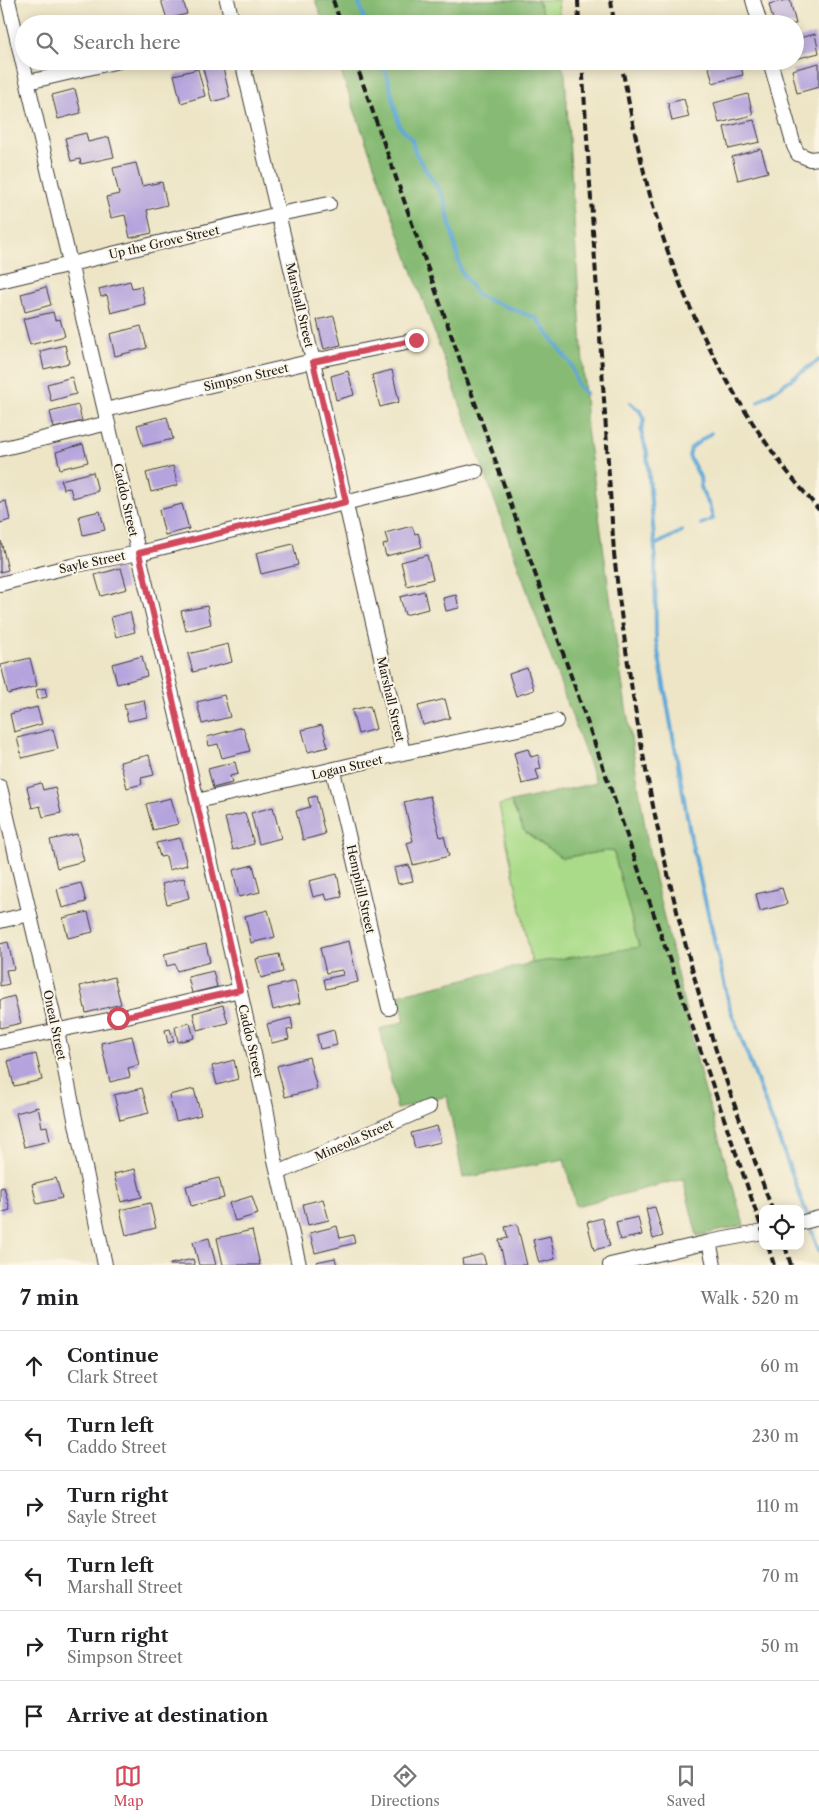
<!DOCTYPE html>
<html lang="en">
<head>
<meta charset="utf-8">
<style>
  body { margin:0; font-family:"Libre Caslon Text",serif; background:#f6f6f6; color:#202124 }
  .controls { position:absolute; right:15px; bottom:15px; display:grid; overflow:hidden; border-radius:10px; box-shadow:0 2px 12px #0003 }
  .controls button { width:45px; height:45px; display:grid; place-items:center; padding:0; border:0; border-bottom:1px solid #e0e0e0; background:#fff; color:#202124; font:25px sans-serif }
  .stop { position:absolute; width:15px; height:15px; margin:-11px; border:4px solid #d1495b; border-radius:50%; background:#fff }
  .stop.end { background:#d1495b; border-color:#fff; box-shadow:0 1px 5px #0008 }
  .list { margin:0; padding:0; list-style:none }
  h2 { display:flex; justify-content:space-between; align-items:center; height:65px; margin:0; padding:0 20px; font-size:21px }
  h2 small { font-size:16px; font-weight:400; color:#757577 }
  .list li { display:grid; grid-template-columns:32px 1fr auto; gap:15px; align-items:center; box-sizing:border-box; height:70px; padding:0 20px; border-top:1px solid #e0e0e0 }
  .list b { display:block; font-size:19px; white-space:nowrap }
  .list p { margin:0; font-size:16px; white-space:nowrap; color:#757577 }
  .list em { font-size:16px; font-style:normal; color:#757577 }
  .icon { flex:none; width:28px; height:28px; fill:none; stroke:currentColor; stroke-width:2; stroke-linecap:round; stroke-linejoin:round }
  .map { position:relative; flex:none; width:819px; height:1265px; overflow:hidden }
  .search { position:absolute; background:#fff; box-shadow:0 2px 12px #0003; left:15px; right:15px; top:15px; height:55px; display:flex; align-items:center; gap:12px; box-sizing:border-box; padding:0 18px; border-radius:28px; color:#757577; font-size:19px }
  .sheet { height:485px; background:#fff }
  nav { display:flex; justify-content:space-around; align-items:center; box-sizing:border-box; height:70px; border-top:1px solid #e0e0e0; background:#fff; font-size:14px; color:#757577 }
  nav a { display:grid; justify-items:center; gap:2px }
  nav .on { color:#d1495b }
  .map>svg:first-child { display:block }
</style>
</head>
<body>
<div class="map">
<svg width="819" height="1265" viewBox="0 0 819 1265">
  <rect width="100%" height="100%" fill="#fcf5e5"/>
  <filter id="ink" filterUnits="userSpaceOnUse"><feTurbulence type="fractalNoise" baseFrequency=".02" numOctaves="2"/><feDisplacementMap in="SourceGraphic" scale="10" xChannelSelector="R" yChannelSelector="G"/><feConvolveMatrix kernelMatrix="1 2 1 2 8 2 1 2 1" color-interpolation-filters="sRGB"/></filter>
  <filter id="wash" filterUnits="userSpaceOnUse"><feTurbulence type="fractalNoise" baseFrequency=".0096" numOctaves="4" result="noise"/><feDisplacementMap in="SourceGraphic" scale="20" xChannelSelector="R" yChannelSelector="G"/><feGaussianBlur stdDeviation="1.12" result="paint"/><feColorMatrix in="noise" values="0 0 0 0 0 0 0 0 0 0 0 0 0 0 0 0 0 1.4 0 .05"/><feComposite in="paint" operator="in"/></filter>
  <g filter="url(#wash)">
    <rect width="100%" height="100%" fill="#ede5c6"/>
    <!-- green -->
    <path fill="#aadb89" stroke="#637c52" d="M538,0H558L560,24H547Z
      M511,802L524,831L562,858L613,850L639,948L532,963L499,805Z"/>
    <!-- forest -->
    <path fill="#87bb75" stroke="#526c48" d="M315,0H538L547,24H324Z
      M337,61H560L565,74L587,429L620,669L650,858L702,1081L744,1225L697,1236L683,1179L576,1206L564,1159L463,1178L447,1096L397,1109L380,1029L405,1021L398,995L532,963L639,947L613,850L562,858L524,831L511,802L596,783Z"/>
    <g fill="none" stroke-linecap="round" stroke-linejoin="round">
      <!-- stream -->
      <path stroke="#60a8d7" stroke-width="4" d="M358,0L366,24
        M381,61L388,78L399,125L412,140L415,152L424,167L444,198L461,271L478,296L536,318L571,364L578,386L586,393
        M758,402L819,360
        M630,403L640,411L644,420L641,431L647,453L655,549L656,640L692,844L730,1008L808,1217
        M701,524L713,519L709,504L706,500L701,487L700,477L689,456L691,448L711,433
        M655,545L682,531
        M809,1224L819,1251"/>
    </g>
    <g id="blocks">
      <!-- building -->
      <path fill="#b4a3dd" d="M161,0H183L187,14L167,19Z
        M786,0H790L796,24H774L769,4Z
        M815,34L819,53L795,59V39Z
        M719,61H740L743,75L713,83L708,64Z
        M819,63V87L797,93L792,70Z
        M222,64L230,97L212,102L203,69Z
        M198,69L205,96L181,103L174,75Z
        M75,89L81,113L58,119L52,95Z
        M748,94L753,115L719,123L714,103Z
        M684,99L689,117L672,121L668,103Z
        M754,120L760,142L729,149L724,127Z
        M86,133L88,142L109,137L114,157L81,164L80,159L71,161L65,138Z
        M761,149L768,172L738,180L732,157Z
        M136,163L142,186L162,182L167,205L147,210L152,233L130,238L125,215L111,218L106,197L119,194L113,168Z
        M130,281L132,288L141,286L145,304L111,313L107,295L101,297L99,289Z
        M46,287L51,305L25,312L21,294Z
        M53,312L55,320L60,319L65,336L30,345L23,319Z
        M334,316L341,345L324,349L317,320Z
        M141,326L147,348L115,356L110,334Z
        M65,345L69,363L44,369L40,351Z
        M392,370L399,402L380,407L372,375Z
        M348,371L354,395L336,400L331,376Z
        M72,377L76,394L51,401L47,384Z
        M78,405L82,421L54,428L50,412Z
        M167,417L173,439L143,446L137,425Z
        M83,444L88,462L60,469L56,452Z
        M173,466L178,485L151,492L146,473Z
        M93,472L98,491L73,498L70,488L63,489L61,480Z
        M6,501L10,520L0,523V502Z
        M182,504L189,529L165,535L159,510Z
        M100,511L105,530L83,535L79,516Z
        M412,526L415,534L418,533L422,547L386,556L383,545L388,543L385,533Z
        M1,541L8,570L0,572V542Z
        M293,544L298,565L261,574L256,553Z
        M427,555L433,579L407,586L401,562Z
        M121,568L127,589L101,596L95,575Z
        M424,591L428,609L405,615L400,597Z
        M456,595L459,608L446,611L443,598Z
        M207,606L211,624L186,631L181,611Z
        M130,612L135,632L116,637L111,617Z
        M228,644L232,662L193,672L188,654Z
        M142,656L147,676L117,684L112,664Z
        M30,658L37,686L8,694L1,665Z
        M527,668L534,690L516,696L509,674Z
        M45,688L47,697L38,699L36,690Z
        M224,695L230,717L202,724L197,702Z
        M445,699L450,718L423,725L418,706Z
        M144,700L147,717L128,721L124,704Z
        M370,706L376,729L358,734L352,710Z
        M37,707L42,724L14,732L10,714Z
        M322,725L328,747L308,752L302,730Z
        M243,727L250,751L222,758L218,744L209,746L207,737Z
        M53,729L58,749L22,758L17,738Z
        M528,749L531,757L538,755L541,769L536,770L539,780L522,784L514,753Z
        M149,755L154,775L141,778L142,784L127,788L120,762Z
        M235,762L238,774L230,776L232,783L213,788L208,769Z
        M41,783L43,790L55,787L61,813L43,817L40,806L32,808L27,787Z
        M316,796L325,834L303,840L296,811L310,807L308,798Z
        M430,796L440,837L444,836L449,856L413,865L407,843L413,841L404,802Z
        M171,798L178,824L153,830L146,804Z
        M273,807L281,838L259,844L251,813Z
        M245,813L254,844L233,850L225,818Z
        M77,834L84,861L57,868L50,840Z
        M180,838L187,865L169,870L166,856L160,857L156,843Z
        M253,865L260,892L239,897L233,870Z
        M409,865L413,881L398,884L394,868Z
        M337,874L342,897L327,900L325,894L313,897L309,881Z
        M184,878L189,898L167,904L162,884Z
        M81,883L86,902L62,908L57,889Z
        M782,888L787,904L760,911L756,894Z
        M268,910L275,937L251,943L245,916Z
        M88,912L93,932L68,938L63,918Z
        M349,941L358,982L326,989L324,979L343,975L342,970L326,973L320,948Z
        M8,942L14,969L6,970L9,984L0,986V944Z
        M206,944L210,962L177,971L175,964L167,966L164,954Z
        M279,954L283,972L261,978L256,959Z
        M213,971L217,987L192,993L188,977Z
        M114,977L121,1004L86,1013L80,986Z
        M295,981L300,1003L273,1010L268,988Z
        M14,996L21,1023L0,1028V1000Z
        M223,1005L228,1023L197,1030L193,1013Z
        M291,1018L293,1029L287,1030L289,1039L272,1043L267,1024Z
        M190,1023L194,1038L178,1042L175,1027Z
        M170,1029L174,1041L168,1043L165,1030Z
        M334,1030L337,1045L320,1049L317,1035Z
        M132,1036L139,1065L128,1068L130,1077L110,1082L101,1043Z
        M36,1054L42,1080L14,1086L8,1061Z
        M309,1057L317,1089L285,1097L277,1066Z
        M234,1060L238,1079L217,1085L212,1066Z
        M142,1088L149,1113L120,1120L114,1095Z
        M194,1089L201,1115L176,1121L169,1095Z
        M38,1107L42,1127L47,1126L50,1141L24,1147L16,1113Z
        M437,1126L441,1142L415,1148L411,1133Z
        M135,1169L142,1197L121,1202L114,1174Z
        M56,1178L62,1198L37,1204L32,1184Z
        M219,1178L224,1198L191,1206L186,1186Z
        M4,1187L10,1210L0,1213V1188Z
        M252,1196L258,1214L235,1221L229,1203Z
        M323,1199L329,1220L308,1225L303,1204Z
        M150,1203L156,1228L126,1235L120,1210Z
        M655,1207L663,1236L653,1239L646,1209Z
        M638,1217L642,1235L620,1240L616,1222Z
        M602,1218L610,1246L594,1250L587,1222Z
        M517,1224L527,1265H505L499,1240L508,1238L505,1227Z
        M337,1226L340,1238L353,1235L355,1243L315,1253L310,1233Z
        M252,1230L260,1265H223L217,1238Z
        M550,1236L555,1259L539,1263L533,1240Z
        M209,1238L216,1265H199L193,1242Z
        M483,1254L486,1265H463L462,1259Z
        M335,1258L337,1265H317L316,1262Z
        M193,1259L195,1265H170V1264Z"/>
    </g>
  </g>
  <g filter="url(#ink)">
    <use href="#blocks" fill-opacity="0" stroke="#3b3a36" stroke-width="1"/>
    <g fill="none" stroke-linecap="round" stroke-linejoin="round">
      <!-- minor casing -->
      <g stroke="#3b3a36" stroke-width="16">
        <path id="minor" d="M8,0L197,801L266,1107L275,1160L299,1265
          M227,0L233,24
          M753,0L760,24
          M242,61L313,361L403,753
          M770,61L794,146L798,154L810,159L819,158
          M28,82L119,61
          M0,281L279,214L329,204
          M105,410L313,361L416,340
          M0,449L108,423
          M0,584L71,566L139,553L476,471
          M333,771L389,1008
          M0,787L57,1031L105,1265
          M197,801L403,753L556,721
          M0,921L30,914
          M0,1042L118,1018L240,990
          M278,1173L429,1107
          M800,1223L819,1218
          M709,1242L714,1265
          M610,1265L709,1242L763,1232"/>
      </g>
      <!-- minor -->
      <use href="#minor" stroke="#fff" stroke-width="14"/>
      <!-- rail -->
      <path stroke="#1c1c1c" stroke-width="4" stroke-dasharray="8 4" stroke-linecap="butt" d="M333,0L341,24
        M578,0L579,24
        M611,0L614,24
        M355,61L616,804L763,1232
        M582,61L614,553C629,695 655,835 693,972C714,1053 744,1130 772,1209
        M621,61C629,106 638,151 650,195C676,290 723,387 783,466C794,481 807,495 819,510
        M768,1246L774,1265
        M785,1246L791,1265"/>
    </g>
  </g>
  <g fill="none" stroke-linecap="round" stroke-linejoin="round" filter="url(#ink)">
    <!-- route -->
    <path stroke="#d1495b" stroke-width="6" d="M118,1018L240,990L139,553L346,502L313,362L416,340"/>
  </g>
  <g text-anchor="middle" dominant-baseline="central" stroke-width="4" stroke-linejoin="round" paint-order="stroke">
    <!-- street labels -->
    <g font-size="12" fill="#1c1c1c" stroke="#fcf5e5">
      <text transform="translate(164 242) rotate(-13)">Up the Grove Street</text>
      <text transform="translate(300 305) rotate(77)">Marshall Street</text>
      <text transform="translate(246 377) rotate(-13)">Simpson Street</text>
      <text transform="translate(126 500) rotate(77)">Caddo Street</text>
      <text transform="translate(92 562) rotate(-12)">Sayle Street</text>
      <text transform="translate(391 699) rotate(77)">Marshall Street</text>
      <text transform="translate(347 767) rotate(-13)">Logan Street</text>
      <text transform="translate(361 889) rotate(77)">Hemphill Street</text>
      <text transform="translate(55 1025) rotate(78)">Oneal Street</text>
      <text transform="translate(251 1041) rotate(77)">Caddo Street</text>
      <text transform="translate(354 1140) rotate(-24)">Mineola Street</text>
    </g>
  </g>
</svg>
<div class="controls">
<button><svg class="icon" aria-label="locate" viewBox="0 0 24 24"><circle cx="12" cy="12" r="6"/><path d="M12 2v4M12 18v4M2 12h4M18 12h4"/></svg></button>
</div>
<div class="stop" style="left:118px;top:1018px"></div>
<div class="stop end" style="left:416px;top:340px"></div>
<div class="search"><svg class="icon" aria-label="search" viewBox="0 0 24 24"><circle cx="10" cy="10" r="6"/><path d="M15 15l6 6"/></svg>Search here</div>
</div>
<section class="sheet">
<h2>7 min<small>Walk · 520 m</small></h2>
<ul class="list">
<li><svg class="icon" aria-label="ahead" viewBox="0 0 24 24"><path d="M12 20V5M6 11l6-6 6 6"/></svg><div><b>Continue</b><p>Clark Street</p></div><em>60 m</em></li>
<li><svg class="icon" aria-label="left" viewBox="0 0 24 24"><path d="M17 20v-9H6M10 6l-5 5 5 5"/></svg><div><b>Turn left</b><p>Caddo Street</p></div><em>230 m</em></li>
<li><svg class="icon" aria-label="right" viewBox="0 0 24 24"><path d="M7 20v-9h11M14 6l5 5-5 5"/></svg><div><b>Turn right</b><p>Sayle Street</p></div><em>110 m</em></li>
<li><svg class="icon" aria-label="left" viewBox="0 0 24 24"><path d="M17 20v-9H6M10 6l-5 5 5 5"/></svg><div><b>Turn left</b><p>Marshall Street</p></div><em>70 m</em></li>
<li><svg class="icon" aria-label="right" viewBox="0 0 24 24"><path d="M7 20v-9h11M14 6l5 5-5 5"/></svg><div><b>Turn right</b><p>Simpson Street</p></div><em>50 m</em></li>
<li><svg class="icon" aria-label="arrive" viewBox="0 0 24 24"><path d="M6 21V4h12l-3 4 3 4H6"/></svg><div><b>Arrive at destination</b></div></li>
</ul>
</section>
<nav>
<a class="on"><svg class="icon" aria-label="map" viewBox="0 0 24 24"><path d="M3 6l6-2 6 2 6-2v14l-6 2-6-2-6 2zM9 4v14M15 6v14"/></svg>Map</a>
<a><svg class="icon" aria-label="directions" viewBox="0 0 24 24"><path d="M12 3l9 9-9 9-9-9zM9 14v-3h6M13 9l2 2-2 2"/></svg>Directions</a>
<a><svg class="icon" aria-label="saved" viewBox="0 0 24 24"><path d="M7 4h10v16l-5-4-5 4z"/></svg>Saved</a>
</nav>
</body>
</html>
